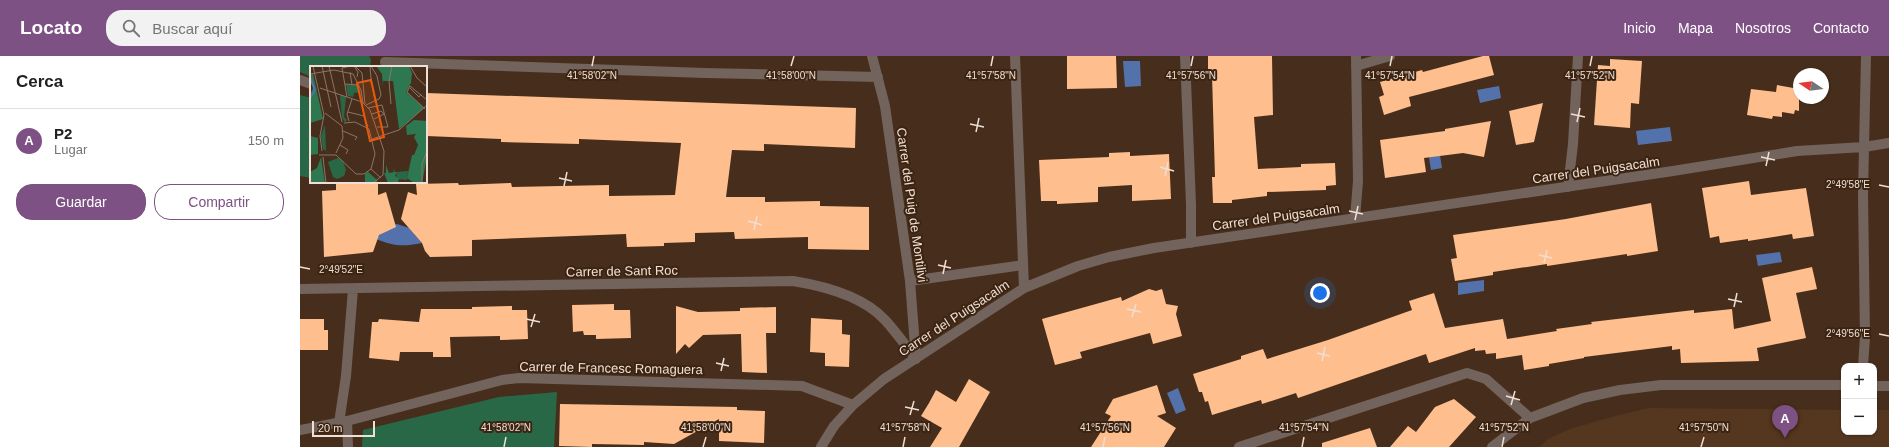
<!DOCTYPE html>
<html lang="es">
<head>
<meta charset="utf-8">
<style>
  body { margin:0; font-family:Arial,sans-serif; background:#f2f2f2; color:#202124 }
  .controls { position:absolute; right:12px; bottom:12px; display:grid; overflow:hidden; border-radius:8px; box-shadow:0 1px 3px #0004 }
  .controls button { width:36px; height:36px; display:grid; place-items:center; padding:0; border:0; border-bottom:1px solid #e0e0e0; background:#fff; color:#202124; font:20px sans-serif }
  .compass { position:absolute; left:1493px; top:12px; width:36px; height:36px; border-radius:50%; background:#fff; box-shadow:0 1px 3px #0004; rotate:283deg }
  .scale { position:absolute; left:12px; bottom:10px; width:63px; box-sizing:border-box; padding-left:4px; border:2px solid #f0dfd4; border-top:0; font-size:11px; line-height:14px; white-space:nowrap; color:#f0dfd4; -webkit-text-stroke:3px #3c2412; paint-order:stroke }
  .you { position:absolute; left:1020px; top:237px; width:14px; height:14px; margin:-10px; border:3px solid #fff; border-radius:50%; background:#1a73e8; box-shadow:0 0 0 6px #1a73e833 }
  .badge { display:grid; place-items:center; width:26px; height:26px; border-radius:50%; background:#7d5183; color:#fff; font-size:13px; font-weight:700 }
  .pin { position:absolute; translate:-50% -33px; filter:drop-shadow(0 1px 2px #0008) }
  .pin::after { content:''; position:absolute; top:21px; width:14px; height:12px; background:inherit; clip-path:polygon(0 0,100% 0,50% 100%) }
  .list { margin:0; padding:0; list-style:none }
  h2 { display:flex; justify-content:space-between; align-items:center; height:52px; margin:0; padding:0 16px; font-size:17px }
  h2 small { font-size:13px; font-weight:400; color:#757577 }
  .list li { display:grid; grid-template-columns:26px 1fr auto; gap:12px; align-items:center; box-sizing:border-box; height:64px; padding:0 16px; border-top:1px solid #e0e0e0 }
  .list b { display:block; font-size:15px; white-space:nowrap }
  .list p { margin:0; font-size:13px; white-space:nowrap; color:#757577 }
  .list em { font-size:13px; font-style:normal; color:#757577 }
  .actions { display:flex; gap:8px; padding:12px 16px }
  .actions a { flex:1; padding:9px 0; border:1px solid #7d5183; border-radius:16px; text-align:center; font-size:14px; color:#7d5183 }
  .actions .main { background:#7d5183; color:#fff }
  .icon { flex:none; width:22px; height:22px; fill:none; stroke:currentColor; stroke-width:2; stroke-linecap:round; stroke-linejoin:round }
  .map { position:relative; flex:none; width:1589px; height:391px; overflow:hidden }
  header { display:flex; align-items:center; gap:24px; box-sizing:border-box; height:56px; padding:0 20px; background:#7d5183; color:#fff }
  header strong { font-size:19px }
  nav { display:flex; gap:22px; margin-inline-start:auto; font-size:14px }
  .search { width:280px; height:36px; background:#f2f2f2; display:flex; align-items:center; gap:10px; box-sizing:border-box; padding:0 14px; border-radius:16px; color:#757577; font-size:15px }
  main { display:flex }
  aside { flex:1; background:#fff }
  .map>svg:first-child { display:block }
</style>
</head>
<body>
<header>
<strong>Locato</strong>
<div class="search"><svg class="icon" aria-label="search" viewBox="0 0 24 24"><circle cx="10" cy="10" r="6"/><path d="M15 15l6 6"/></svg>Buscar aquí</div>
<nav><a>Inicio</a><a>Mapa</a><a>Nosotros</a><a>Contacto</a></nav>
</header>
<main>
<aside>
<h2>Cerca<small></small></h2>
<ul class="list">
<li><span class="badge">A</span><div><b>P2</b><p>Lugar</p></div><em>150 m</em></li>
</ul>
<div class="actions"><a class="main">Guardar</a><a>Compartir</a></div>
</aside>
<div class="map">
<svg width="1589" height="391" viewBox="0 0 1589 391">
  <rect width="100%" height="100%" fill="#472e1c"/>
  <!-- built -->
  <path fill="#55361f" d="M1349,352L1544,354V376H1574V354H1589V391H1239L1248,383L1270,373L1315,360Z"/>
  <!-- green -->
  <path fill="#296846" d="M0,0H69L71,4L70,11H11V21L0,16Z
    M0,39L11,42V122L0,120Z
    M257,336L254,391H62L63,374L199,341Z"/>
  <!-- water -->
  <path fill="#5372ac" d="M823,5H840L841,30L825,31Z
    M1199,30L1201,42L1180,47L1177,34Z
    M1370,71L1372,85L1338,89L1336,75Z
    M1138,87L1142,112L1131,114L1127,89Z
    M97,168L109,172L122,187C102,191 94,190 76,183L87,170Z
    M1480,196L1482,206L1458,210L1456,199Z
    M1184,224V235L1158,239V227Z
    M878,332L886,354L876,358L867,337Z"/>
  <!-- building -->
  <path fill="#ffbe8e" d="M767,0H816L817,32L767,33Z
    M908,0H972L973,59L954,61L958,113L1001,111V108L1035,107L1036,129L1026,130V134L967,136V140L932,144V147H913L912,121H915L912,19H908Z
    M1183,0H1189L1194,19L1109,41L1111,50L1084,59L1079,41L1084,39L1080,26L1122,14L1123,16Z
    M1310,3L1342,5L1339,48L1331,47L1330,72L1294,69L1298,9L1310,10Z
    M1477,29L1499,33V55L1495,54L1494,58L1482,56V61L1473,60L1472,63L1447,59L1451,33L1476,36Z
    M126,37L556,52L555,92L464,88V95L432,94L426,141H465V146L520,145V150L569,151V194L508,193V181L435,183L434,176L395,177V186L364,187V190L327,191L326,178L172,184V200L130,201L125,195L122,187L101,163L108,136L117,139L116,128L158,127L159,129L211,127L212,131L309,129V140L375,139L381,87L279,83V88L201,86V83L126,80Z
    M1243,47L1234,86L1216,89L1209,55Z
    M1191,65L1184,101L1163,97L1124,102L1126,116L1085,122L1080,84L1145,75V73Z
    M830,96V100L869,98L871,143L832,145V129L798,131V146L757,148V145H741L739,104L809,101V97Z
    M1449,125L1451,139L1506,132L1514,180L1493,183L1492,178L1448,185V183L1420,187L1419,180L1410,182L1402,132Z
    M36,128H78V139L86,136L96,171L79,179L73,196L24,201L22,135L36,134Z
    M1351,147L1358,195L1327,200V198L1247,210V208L1193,216V219L1155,225L1151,203L1157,202L1153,179L1266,163Z
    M1512,211L1517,233L1496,237L1506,282L1457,292L1459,305L1381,307L1380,293L1372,294V290L1284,301V302L1249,308V310L1224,314L1222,299L1196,303V297L1186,298L1185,294L1175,295V292L1129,307L1126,298L998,342L996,337L962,348L961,344L912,359L908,345L905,346L902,336H899L893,318L941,303V300L963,293L967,303L1028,284L1112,254L1109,245L1134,237L1145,272L1203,263L1207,283L1257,275L1256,273L1292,268L1291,266L1394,254V257L1432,253L1434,273L1471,265L1462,222Z
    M849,233L856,235L862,233L866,248L878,250L876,258L882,280L853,288L850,277L780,296L782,302L755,309L742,263L821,241L822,245Z
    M314,248V254H330L331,282L296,283V279H284L283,275L273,276L272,249Z
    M212,250V254H227L228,283L200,284V280L150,281L151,301H133V296H100L99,305L69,302L72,266H78L79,263L119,266L121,253H172V251Z
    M376,250L398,256L440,255V252L476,251V277H466L467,317L442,316L441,278L403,279L389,292L385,288L376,298Z
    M511,262L542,264V278L550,279L549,311L525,310V297L510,296Z
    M0,263H24V274H28V294H0Z
    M669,323L690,336L659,391H630L642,372L621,360L629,347L636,334L656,346Z
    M857,329L866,357L857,360L876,372L864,391H791L811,360L805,357L813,343Z
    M1154,343L1176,361L1149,391H1090L1108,370L1116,376L1135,351Z
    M260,348L437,351V354L465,355L464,387L419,385V363L374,388L344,386V389L292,388V391L259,390Z
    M1070,372L1077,391H1022V387Z"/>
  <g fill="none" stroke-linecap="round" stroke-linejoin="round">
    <!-- street -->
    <path stroke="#72645d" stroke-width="10" d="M572,0L585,50L610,225L616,303
      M715,0L724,232
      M885,0L891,148V187
      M85,6L405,17L578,21
      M1056,10L1090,0
      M0,24L11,28
      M1268,131L1273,88L1278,0
      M1055,162L1058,125L1056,0
      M610,225L723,209
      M0,233L493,225C524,230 563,240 585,264C596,276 606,290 616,303
      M1563,310L1565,281L1563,138L1566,0
      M1574,330H1589
      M47,365L48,391
      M39,367L46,320L53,233
      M0,374L47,365L202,324L219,322L502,330L553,349
      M521,391L534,370L553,349L584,323L724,232L778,210L809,201L854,192L1373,115L1497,95L1564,91L1589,87
      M939,391L1167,317L1186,323L1230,362
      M1192,391L1230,362L1283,342L1320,334L1361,329H1544"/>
  </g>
  <!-- ticks -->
  <path fill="none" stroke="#f0dfd4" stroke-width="1.5" d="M292,10L294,0M491,10L494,0M691,10L693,0M891,10L893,0M1090,10L1092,0M1290,10L1292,0M1271,58L1285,61M1277,66L1280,52M670,68L684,71M676,76L679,62M1461,101L1475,104M1466,110L1469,96M860,111L874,115M865,120L868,106M259,122L272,125M1579,129L1589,131M264,130L267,116M1049,155L1063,158M1055,164L1058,150M448,165L462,169M454,174L457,160M1239,199L1252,202M1244,207L1247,194M638,209L651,212M0,211L10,213M643,218L646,204M1428,243L1442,246M1434,251L1437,237M827,253L841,256M832,261L836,248M226,263L240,266M231,271L235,258M1579,278L1589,280M1017,297L1030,300M1022,305L1025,291M416,307L429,310M421,315L424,302M1206,340L1220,344M1211,349L1215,335M605,351L619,354M610,359L614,345M204,391L206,381M403,391L406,381M603,391L605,381M803,391L805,381M1002,391L1004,381M1202,391L1204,381M1401,391L1404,381"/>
  <g text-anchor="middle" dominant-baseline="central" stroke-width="4" stroke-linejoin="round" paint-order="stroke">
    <!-- street labels -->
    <g font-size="13" fill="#f0dfd4" stroke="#3c2412">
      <text transform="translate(1296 114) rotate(-8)">Carrer del Puigsacalm</text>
      <text transform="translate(612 149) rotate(82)">Carrer del Puig de Montilivi</text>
      <text transform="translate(976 161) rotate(-8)">Carrer del Puigsacalm</text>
      <text transform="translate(322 215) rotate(-1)">Carrer de Sant Roc</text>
      <text transform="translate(654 262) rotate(-33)">Carrer del Puigsacalm</text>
      <text transform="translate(311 312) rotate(1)">Carrer de Francesc Romaguera</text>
    </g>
  </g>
  <!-- overview -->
  <g transform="translate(10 10)">
    <rect width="117" height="117" fill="#472e1c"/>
    <path d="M36,18L48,19L51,26L44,27L43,31L38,30ZM30,29L36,31L34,51L37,54L35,56L32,52ZM15,59L16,85L20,87L13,83L11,70ZM28,92L33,95L36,104L34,110L27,113L23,111L18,96ZM98,105L97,114L86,113L87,106Z" fill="#296846"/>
    <path d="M66,0H99L102,7L101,17L96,26L114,42L89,63L83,15H73V22L72,8ZM3,8L13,53L0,57V29L3,22L0,9ZM104,54L117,55V91L112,117H104L97,112L102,89H104L108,79L104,71L106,68L97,69L96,60ZM0,70L8,72V88L0,89ZM11,91L15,117H0V106L7,102ZM76,99L79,107L84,106L83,102L85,106H87L85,110L89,113L88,117H78L74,107H76ZM58,106L67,114V117L55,116V108Z" fill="#2d7850"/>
    <path fill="none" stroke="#5372ac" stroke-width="2" d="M0,12L5,24L0,32"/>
    <path fill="none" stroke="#8b7566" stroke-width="1" d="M3,0L14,49L10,70L12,85M12,0L21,41M19,0L32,56M44,0L48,6L47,11M45,0L52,7L55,38M60,0L61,13M100,0L107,12L117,21M40,6L42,19M0,8L24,4L43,8L51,24L53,37M61,17V13L65,35M35,18L48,19M10,22L52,36L60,44L74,85L73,109L63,117M100,22L109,31L111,28M37,31L32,2L41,0M81,38L79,15L82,0M56,39L69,33L71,29L67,10L61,0M58,42L72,39L78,61H67M115,43L97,26L100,20L117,34M38,46L54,50L58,61M15,47L32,60M62,48L71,45L74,48L64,53M39,55L37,48L42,33M33,65L47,71L45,74M62,73L89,64L117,39M30,79L38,84L36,88M26,87L33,72L32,60M9,89H26L46,108H54L61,103L65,88L59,63L45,56L34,57M13,91L16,117M61,103L71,112M112,117V98L117,85"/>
    <path fill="#e8590c" fill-opacity="0.15" stroke="#e8590c" stroke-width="2" d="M61,14L74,71L60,75L47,17Z"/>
    <rect width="117" height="117" fill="none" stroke="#f0dfd4" stroke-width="2"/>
  </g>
  <g font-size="10" text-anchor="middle" fill="#f0dfd4" stroke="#3c2412" stroke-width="4" stroke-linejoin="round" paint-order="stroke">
    <text x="292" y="23">41°58'02"N</text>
    <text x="491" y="23">41°58'00"N</text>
    <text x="691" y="23">41°57'58"N</text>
    <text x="891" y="23">41°57'56"N</text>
    <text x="1090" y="23">41°57'54"N</text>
    <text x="1290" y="23">41°57'52"N</text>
    <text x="1548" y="132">2°49'58"E</text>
    <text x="41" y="217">2°49'52"E</text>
    <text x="1548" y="281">2°49'56"E</text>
    <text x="206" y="375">41°58'02"N</text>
    <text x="406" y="375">41°58'00"N</text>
    <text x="605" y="375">41°57'58"N</text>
    <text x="805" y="375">41°57'56"N</text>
    <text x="1004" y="375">41°57'54"N</text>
    <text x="1204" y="375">41°57'52"N</text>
    <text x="1404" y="375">41°57'50"N</text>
  </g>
</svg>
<div class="controls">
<button>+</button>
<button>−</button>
</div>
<svg class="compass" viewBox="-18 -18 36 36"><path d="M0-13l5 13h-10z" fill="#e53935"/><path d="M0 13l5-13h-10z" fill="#757577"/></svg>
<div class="scale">20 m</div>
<div class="you"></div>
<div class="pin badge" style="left:1485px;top:382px">A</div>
</div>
</main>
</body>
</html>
